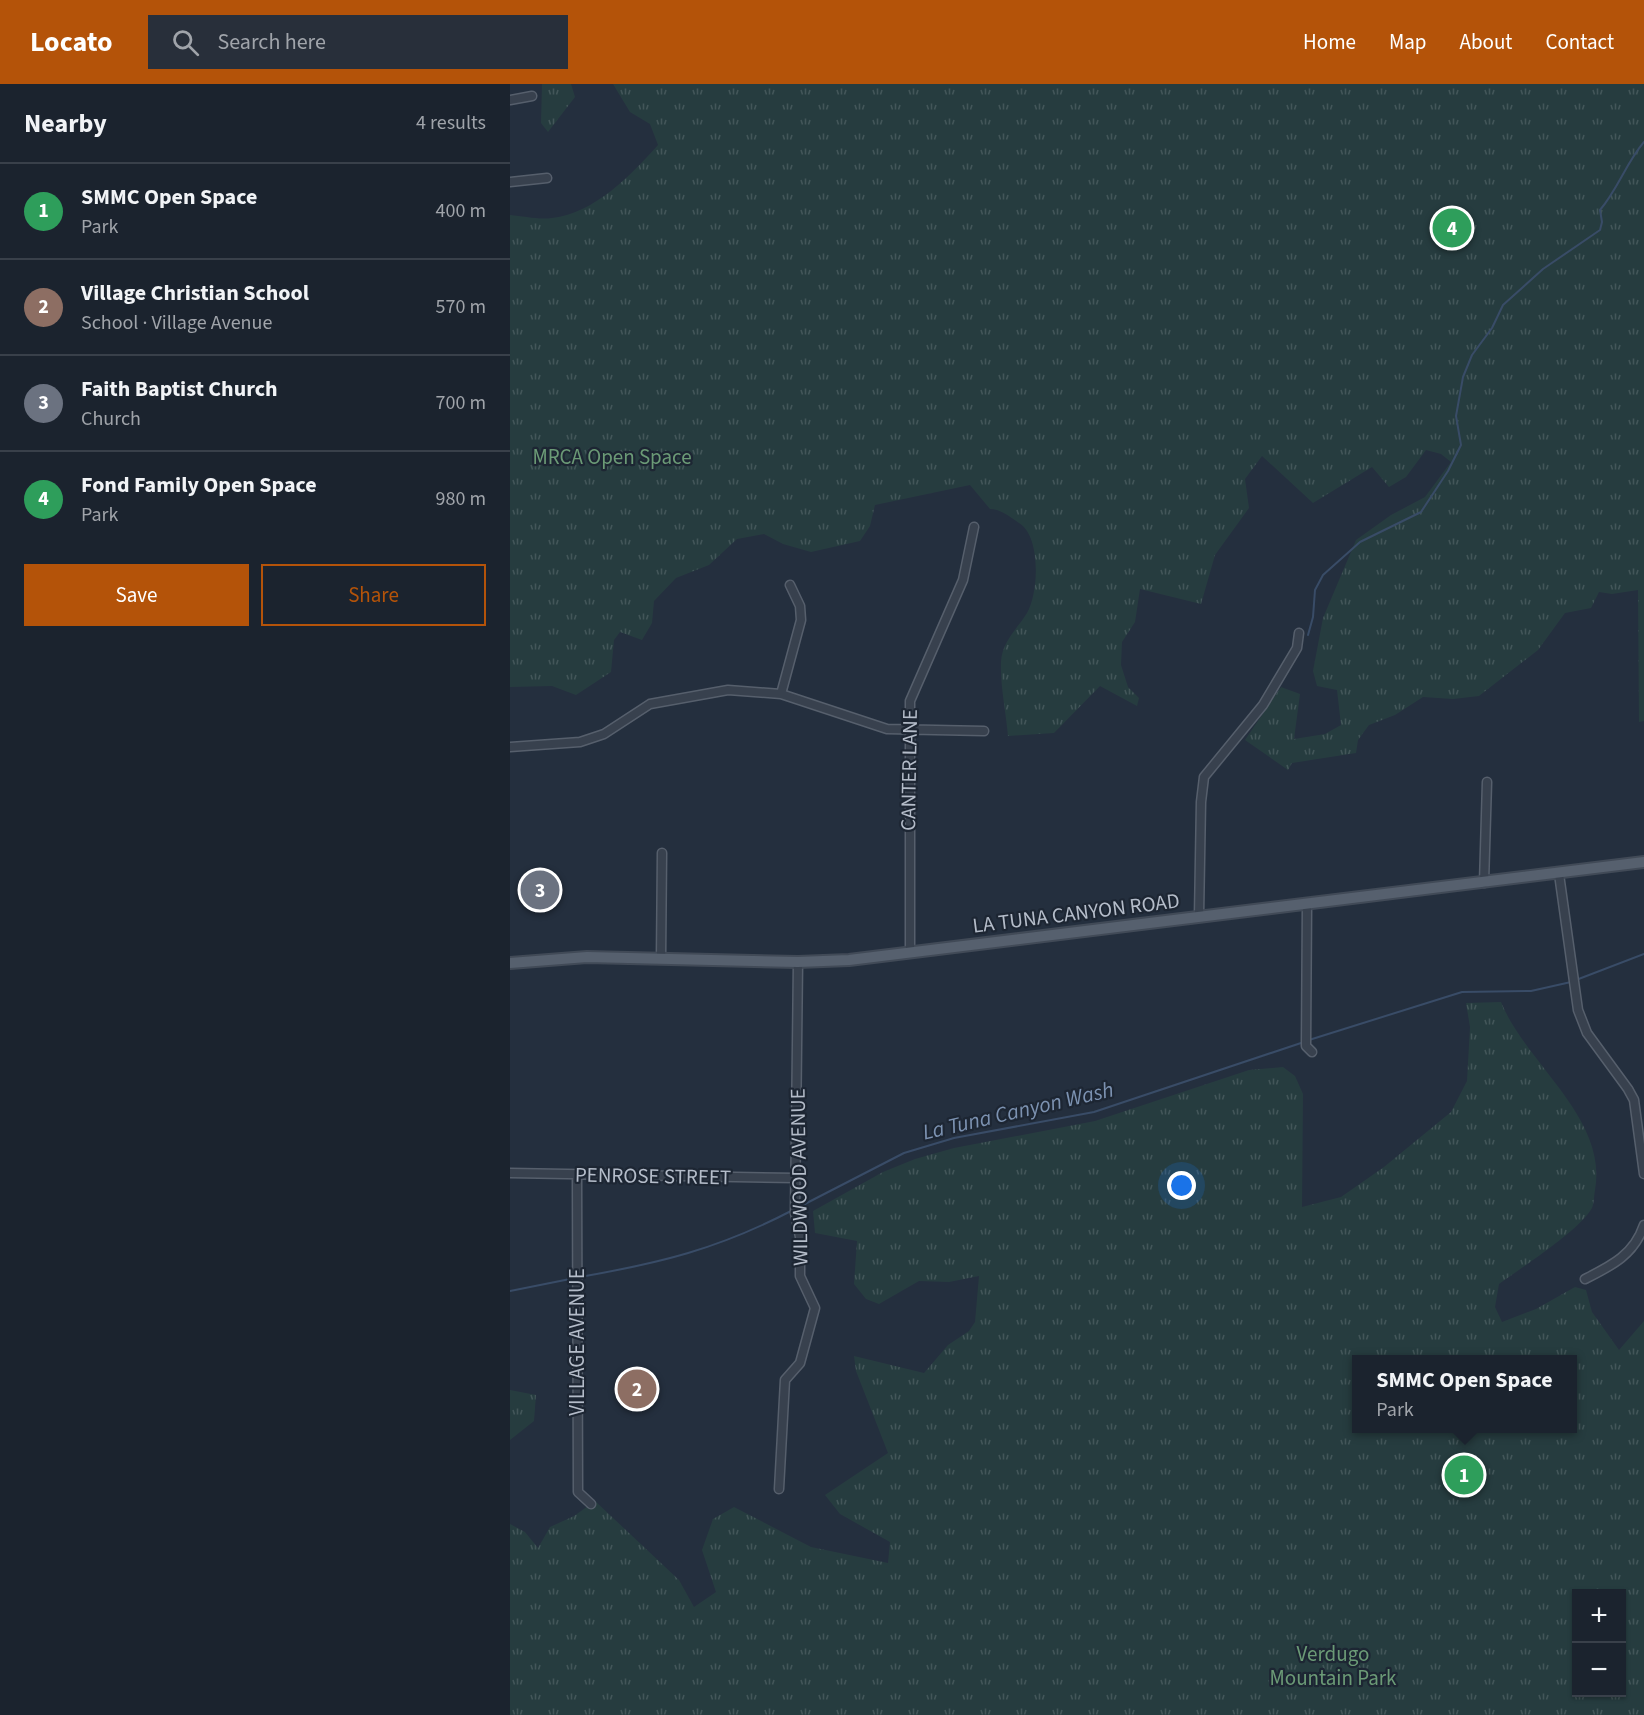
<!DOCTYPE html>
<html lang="en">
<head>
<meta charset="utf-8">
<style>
  body { margin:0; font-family:"Source Sans 3",sans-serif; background:#282f3a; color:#f1f3f6 }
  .controls { position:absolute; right:18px; bottom:18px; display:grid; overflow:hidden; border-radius:0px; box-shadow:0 2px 4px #0004 }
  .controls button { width:54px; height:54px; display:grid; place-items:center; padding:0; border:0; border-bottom:2px solid #39404a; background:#1b232e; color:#f1f3f6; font:30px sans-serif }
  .you { position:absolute; left:672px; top:1102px; width:21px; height:21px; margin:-15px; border:4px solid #fff; border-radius:50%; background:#1a73e8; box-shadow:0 0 0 9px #1a73e833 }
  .badge { display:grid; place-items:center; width:39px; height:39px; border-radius:50%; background:#b45309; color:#fff; font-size:20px; font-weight:700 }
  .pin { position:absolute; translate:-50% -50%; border:3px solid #fff; box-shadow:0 2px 6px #0006 }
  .popup { position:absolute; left:842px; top:1271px; width:225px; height:78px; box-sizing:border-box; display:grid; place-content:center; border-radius:0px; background:#1b232e; filter:drop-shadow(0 2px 4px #0005); font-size:20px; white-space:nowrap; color:#a0a4aa }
  .popup b { font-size:22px; color:#f1f3f6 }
  .popup::after { content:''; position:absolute; left:50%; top:100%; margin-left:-12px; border:12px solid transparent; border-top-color:#1b232e }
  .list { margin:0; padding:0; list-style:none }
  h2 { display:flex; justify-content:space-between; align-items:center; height:78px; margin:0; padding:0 24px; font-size:26px }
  h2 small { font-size:20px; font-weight:400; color:#a0a4aa }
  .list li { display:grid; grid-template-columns:39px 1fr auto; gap:18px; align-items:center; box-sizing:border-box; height:96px; padding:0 24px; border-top:2px solid #39404a }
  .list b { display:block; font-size:22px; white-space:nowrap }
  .list p { margin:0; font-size:20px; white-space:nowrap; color:#a0a4aa }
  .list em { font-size:20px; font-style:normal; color:#a0a4aa }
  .actions { display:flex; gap:12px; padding:18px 24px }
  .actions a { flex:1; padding:14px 0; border:2px solid #b45309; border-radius:0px; text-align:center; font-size:21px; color:#b45309 }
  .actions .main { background:#b45309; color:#fff }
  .icon { flex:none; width:33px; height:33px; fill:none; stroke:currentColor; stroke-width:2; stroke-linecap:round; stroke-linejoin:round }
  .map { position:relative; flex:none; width:1134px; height:1631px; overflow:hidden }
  header { display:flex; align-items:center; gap:36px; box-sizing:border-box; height:84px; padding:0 30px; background:#b45309; color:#fff }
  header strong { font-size:28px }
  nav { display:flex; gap:33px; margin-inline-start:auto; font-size:21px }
  .search { width:420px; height:54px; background:#282f3a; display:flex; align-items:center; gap:15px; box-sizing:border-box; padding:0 21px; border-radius:0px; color:#a0a4aa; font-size:22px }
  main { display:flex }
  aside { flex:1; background:#1b232e }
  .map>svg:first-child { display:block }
</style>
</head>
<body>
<header>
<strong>Locato</strong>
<div class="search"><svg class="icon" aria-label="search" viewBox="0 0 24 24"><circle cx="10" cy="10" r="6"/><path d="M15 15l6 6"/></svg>Search here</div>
<nav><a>Home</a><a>Map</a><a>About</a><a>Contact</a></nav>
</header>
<main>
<aside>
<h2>Nearby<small>4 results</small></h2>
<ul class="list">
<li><span class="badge" style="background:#2e9e5b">1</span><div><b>SMMC Open Space</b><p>Park</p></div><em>400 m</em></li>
<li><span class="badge" style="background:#8d6e63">2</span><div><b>Village Christian School</b><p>School · Village Avenue</p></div><em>570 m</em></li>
<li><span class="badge" style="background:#6b7280">3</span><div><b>Faith Baptist Church</b><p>Church</p></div><em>700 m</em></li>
<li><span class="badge" style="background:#2e9e5b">4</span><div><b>Fond Family Open Space</b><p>Park</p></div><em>980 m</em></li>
</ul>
<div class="actions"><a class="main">Save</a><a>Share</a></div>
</aside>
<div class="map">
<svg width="1134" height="1631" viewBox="0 0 1134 1631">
  <defs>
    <pattern id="grass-tufts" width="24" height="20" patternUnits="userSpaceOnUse" patternTransform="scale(1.5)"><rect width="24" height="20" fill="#263c3f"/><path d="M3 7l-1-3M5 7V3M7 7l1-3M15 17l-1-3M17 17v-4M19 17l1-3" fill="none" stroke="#435659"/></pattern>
  </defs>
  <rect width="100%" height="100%" fill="#242f3e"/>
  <!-- grass -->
  <path fill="url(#grass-tufts)" fill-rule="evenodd" d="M32,0H61L65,13L38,48L31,39Z
    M103,0H1134V637L1129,638L1128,506L1102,510L1089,508L1081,524L1055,529L1028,566L969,612L943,615L913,613L885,631L859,641L848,656L846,669L782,679L778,686L735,656L771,603L790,610L784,655L815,650L831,641L827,606L807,602L803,587L813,534L846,456L881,431L915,413L941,378L931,370L916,366L896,393L879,403L862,383L803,419L752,372L735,395L739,424L705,471L691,520L630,505L625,538L612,558L611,581L618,603L629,614L627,622L590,602L544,649L498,652C496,628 490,601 491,578C492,557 508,544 517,529C529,508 531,452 509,439C500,433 491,425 480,425L460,401L365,421L360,442L350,457L301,468L273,460L254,450L227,455L199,481L166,494L144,517L142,539L132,556L110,548L104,556L101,588L66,611L42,602L0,603V131C13,132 29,136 42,134C85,129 121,91 148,61L140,40L120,28Z
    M991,918C1016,980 1098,1034 1085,1106C1084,1111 1084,1120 1082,1124C1070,1146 1011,1184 989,1200L985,1223L992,1238L1026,1225L1065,1203L1076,1206L1082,1228L1109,1266L1134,1237V1631H0V1440L15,1448L28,1464L40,1443L64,1432L85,1417L169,1496L184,1523L206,1508L192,1466L203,1435L224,1423L301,1463L378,1479L380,1458L330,1430L315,1411L378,1369L346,1287L344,1272L414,1289L438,1261L459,1247L465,1238L469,1192L439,1198L409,1197L369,1220L356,1215L344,1200L347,1157L305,1149L303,1127L373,1088L405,1075L444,1064L585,1037L739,986L773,983L785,992L793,1010L792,1123L831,1113L874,1083L941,1028L957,997L960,943L956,919ZM846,1276H1062V1344H846ZM1066,1510H1112V1608H1066Z
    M0,1306L26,1311L24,1337L0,1356Z"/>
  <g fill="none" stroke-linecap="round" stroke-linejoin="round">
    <!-- stream -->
    <path stroke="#394c67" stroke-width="2" d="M798,551L803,533L805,506L813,491L850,458L911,428L938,387L951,361L946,332L953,293L962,271L982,244L993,221L1033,185L1090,146L1092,138L1090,126C1108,105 1116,79 1134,58
      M1066,896L1134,870
      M799,956L952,908L1021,907L1061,898
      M289,1123L394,1069L444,1054L584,1028L794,958
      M70,1193C150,1179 208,1165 281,1127
      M0,1207L65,1194"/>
    <!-- minor casing -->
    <g stroke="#565f6c" stroke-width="11">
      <path id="minor" d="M0,16L22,12
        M0,98L37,94
        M271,610L291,536L290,522L280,501
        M0,663L70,658L94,650L140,620L218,606L271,610L377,645L474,647
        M1049,790L1068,926L1077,949L1118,1005L1124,1016L1134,1090
        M974,799L977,698
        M797,820L796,962L802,968
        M689,832L691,718L694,693L753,621L787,564L789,549
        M400,869V617L453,496L464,443
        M151,875L152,769
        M0,1089L286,1094
        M67,1091L68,1408L81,1420
        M1075,1195C1101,1182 1124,1171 1134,1141
        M269,1405L275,1296L290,1279L305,1224L290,1192V1153L285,1129L288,878"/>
    </g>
    <!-- major casing -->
    <g stroke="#414a57" stroke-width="14">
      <path id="major" d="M0,879L77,873L288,878L339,876L1134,778"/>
    </g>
    <!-- minor -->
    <use href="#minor" stroke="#38414e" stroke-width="8"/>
    <!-- major -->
    <use href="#major" stroke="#56606e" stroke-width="10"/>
  </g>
  <g text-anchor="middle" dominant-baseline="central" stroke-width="4.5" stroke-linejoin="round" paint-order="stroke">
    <!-- park labels -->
    <g font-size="21" fill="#6b9a76" stroke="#1d2633">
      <text x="102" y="373">MRCA Open Space</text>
      <text x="823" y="1570">Verdugo<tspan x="823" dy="24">Mountain Park</tspan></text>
    </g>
    <!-- street labels -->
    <g font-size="21" fill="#b4bcc9" stroke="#1d2633">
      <text transform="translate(399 686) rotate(-89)">CANTER LANE</text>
      <text transform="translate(566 829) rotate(-7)">LA TUNA CANYON ROAD</text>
      <text transform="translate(143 1092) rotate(1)">PENROSE STREET</text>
      <text transform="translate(289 1093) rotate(-91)">WILDWOOD AVENUE</text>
      <text transform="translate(67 1258) rotate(-90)">VILLAGE AVENUE</text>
    </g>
    <!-- water labels -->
    <g font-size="22" font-style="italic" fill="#7c92b1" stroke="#1d2633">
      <text transform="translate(508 1027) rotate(-13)">La Tuna Canyon Wash</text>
    </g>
  </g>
</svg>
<div class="controls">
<button>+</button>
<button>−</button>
</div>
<div class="you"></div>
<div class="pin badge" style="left:954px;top:1391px;background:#2e9e5b">1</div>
<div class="popup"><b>SMMC Open Space</b>Park</div>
<div class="pin badge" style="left:127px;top:1305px;background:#8d6e63">2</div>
<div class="pin badge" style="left:30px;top:806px;background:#6b7280">3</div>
<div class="pin badge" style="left:942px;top:144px;background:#2e9e5b">4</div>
</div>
</main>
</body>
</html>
